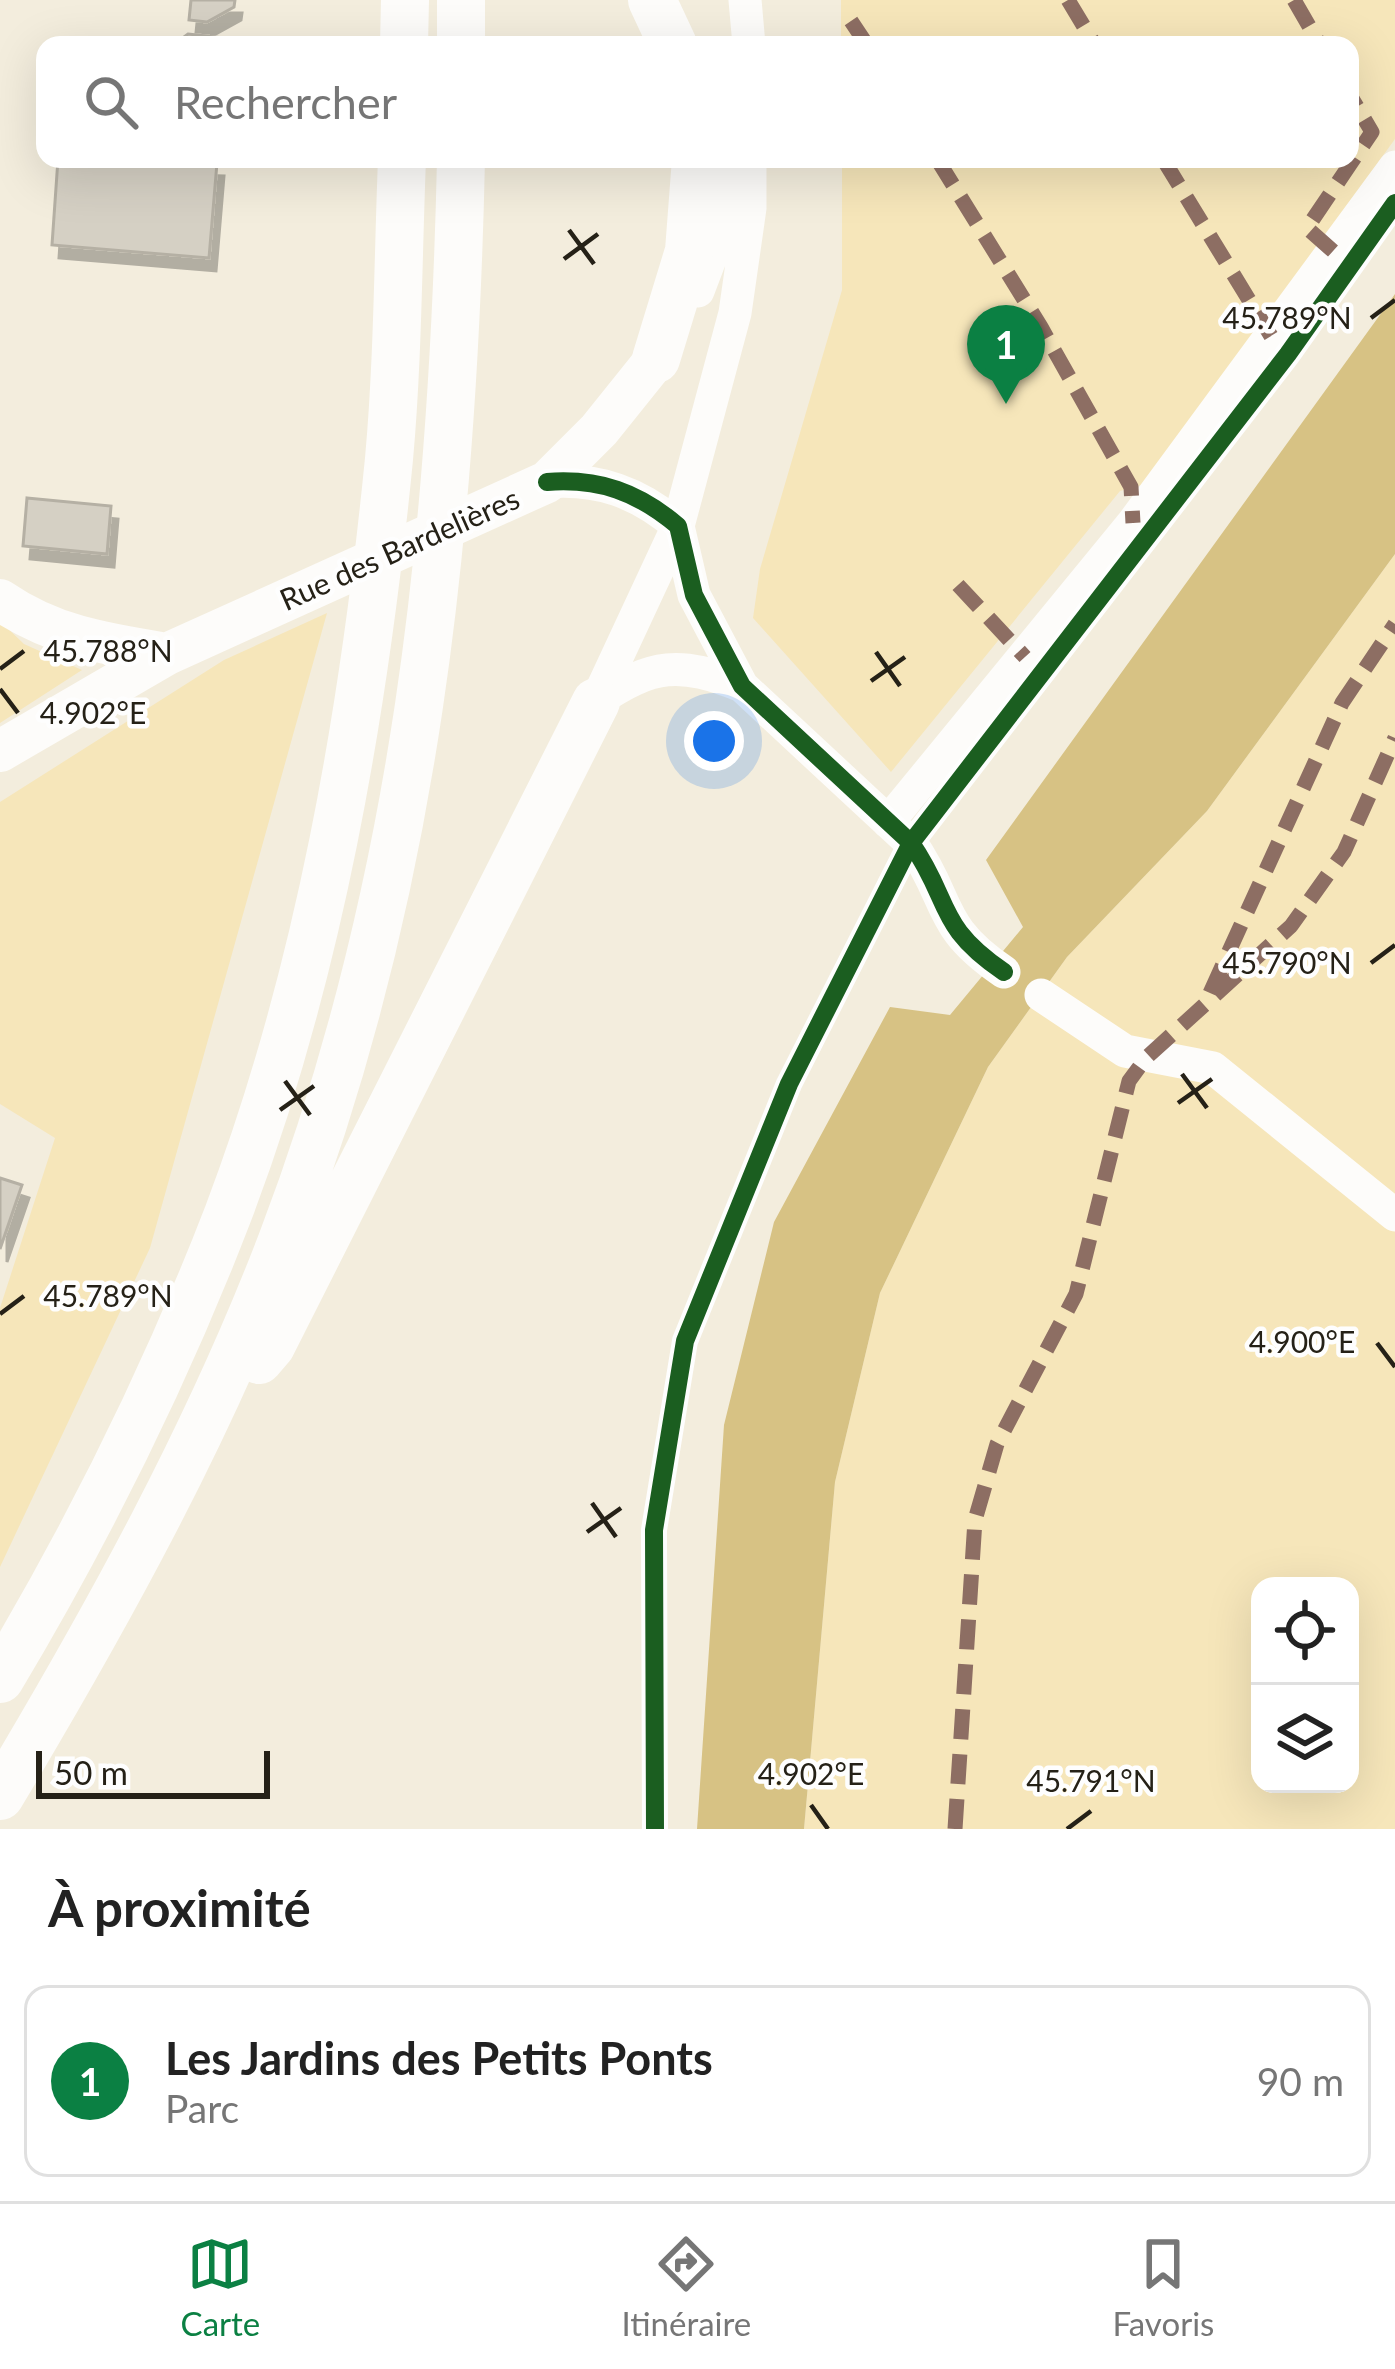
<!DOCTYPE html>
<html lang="fr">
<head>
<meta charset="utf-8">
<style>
  body { margin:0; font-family:Lato,sans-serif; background:#f6f6f6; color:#222 }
  .controls { position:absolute; right:36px; bottom:36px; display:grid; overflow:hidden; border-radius:24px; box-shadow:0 12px 48px #0002 }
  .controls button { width:108px; height:108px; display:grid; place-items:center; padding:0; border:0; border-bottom:3px solid #e0e0e0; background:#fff; color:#222; font:60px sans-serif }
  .scale { position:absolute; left:36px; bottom:30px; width:234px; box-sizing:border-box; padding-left:12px; border:6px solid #252117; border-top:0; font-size:33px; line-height:42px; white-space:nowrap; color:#252117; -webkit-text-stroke:9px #fefefe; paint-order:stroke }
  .you { position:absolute; left:714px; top:741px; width:42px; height:42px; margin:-30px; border:9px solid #fff; border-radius:50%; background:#1a73e8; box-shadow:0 0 0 18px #1a73e833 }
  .badge { display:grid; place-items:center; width:78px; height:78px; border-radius:50%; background:#0b8043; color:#fff; font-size:39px; font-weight:700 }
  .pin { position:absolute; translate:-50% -99px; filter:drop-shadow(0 3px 6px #0008) }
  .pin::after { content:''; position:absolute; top:63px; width:42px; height:36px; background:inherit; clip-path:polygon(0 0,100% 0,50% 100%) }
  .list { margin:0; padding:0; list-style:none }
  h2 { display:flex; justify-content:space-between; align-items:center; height:156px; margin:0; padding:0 48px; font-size:51px }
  h2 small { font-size:39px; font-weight:400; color:#767676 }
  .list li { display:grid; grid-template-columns:78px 1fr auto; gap:36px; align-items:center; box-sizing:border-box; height:192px; margin:0 24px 24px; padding:0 24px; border:3px solid #e0e0e0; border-radius:24px }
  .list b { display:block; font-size:45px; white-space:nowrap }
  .list p { margin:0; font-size:39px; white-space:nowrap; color:#767676 }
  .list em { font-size:39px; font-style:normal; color:#767676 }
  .icon { flex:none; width:66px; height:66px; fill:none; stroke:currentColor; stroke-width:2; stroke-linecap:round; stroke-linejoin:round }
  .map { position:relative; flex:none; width:1395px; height:1829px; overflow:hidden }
  .search { position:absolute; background:#fff; box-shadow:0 12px 48px #0002; left:36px; right:36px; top:36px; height:132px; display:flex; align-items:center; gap:30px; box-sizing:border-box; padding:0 42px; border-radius:24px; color:#767676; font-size:45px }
  .sheet { height:372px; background:#fff }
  nav { display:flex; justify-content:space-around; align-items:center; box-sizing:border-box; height:168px; border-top:3px solid #e0e0e0; background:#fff; font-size:33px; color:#767676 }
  nav a { display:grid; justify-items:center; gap:6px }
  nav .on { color:#0b8043 }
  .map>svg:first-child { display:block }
</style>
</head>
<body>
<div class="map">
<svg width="1395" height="1829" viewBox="0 0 1395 1829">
  <defs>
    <filter id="shadow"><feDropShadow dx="7" dy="13" stdDeviation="0" flood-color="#0004"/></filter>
  </defs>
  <rect width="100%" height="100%" fill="#f3eddd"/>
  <!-- green -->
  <path fill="#f6e6ba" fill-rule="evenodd" d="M841,0H1395V139L1145,484L1120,491L891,772L753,618L760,569L842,290V159H1350V45H841Z
    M1395,554V1829H804L835,1482L880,1293L988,1067L1067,957L1207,811ZM1260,1586H1350V1784H1260Z
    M327,613L150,1248L0,1567V1308L55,1138L0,1104V802L224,660Z
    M0,621L24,644L82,670L0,723Z"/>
  <!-- water -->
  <path fill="#d7c284" d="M1395,294V554L1207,811L1067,957L988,1067L880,1293L835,1482L804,1829H697L724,1425L774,1222L890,1007L950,1015L1023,927L986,860Z"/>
  <!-- building -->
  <path fill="#d5d0c4" stroke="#b5b0a4" stroke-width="3" filter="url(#shadow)" d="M191,0H235L234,7L207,22L189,20Z
    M188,34L224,38L223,45H173Z
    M58,159L217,163L209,258L52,245Z
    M27,498L111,506L107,554L23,546Z
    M0,1178L22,1185L0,1249Z"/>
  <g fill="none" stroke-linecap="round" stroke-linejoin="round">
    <!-- minor -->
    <path stroke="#fdfcfa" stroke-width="33" d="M745,0L749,45
      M698,291L715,246L731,159
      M547,482C599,478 638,492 678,526L694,595L742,686L911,843C952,902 935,925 1004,972
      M597,701C653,663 680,661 742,686
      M596,702L678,526L735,313L750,208V159
      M888,822L1133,523L1395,167
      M1041,995L1125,1051L1213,1068L1395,1215"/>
    <!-- major -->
    <path stroke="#fdfcfa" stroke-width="42" d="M0,600C52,636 105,644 167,654
      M0,751L167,654L547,482L599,430L656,359"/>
    <!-- highway -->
    <path stroke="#fdfcfa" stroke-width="48" d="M461,0V45
      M652,0L673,45
      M404,45L405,0
      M656,359L689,251L696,159
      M259,1360L271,1346L596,702
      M0,1679C89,1530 166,1375 228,1214C319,975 364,712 389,459C398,360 398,259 402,159
      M0,1796C107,1617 209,1433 283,1238C416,889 453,529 461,159"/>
    <!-- quiet -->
    <path stroke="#8d6e63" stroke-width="15" stroke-dasharray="30 15" stroke-linecap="butt" d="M1068,0L1095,45
      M1294,0L1320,45
      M851,21L867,45
      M937,159L1041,327L1131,487L1133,523
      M1163,159L1271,336
      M1333,251L1307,228L1372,132L1350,95
      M958,585L1025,657
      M1210,993L1342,703L1395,624
      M955,1829L975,1520L997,1444L1076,1294L1129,1081L1146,1058L1291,926L1344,852L1395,738"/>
    <!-- cycleway casing -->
    <g stroke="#fefefe" stroke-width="26">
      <path id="cycleway" d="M547,482C599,478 638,492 678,526L694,595L742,686L911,843C952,902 935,925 1004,972
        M655,1829L654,1530L685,1341L789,1084L911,843L1288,354L1395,203"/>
    </g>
    <!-- cycleway -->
    <use href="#cycleway" stroke="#1b5e20" stroke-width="18"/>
  </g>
  <!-- ticks -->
  <path fill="none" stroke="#252117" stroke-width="4.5" d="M569,230L594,264M564,259L598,234M1371,318L1395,300M876,652L900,686M0,669L24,651M871,681L905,657M0,689L18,713M1371,963L1395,945M1182,1074L1207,1108M285,1081L310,1115M1178,1103L1212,1079M280,1110L314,1086M0,1314L24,1296M1377,1343L1395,1367M592,1503L616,1537M587,1532L621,1508M811,1805L828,1829M1067,1829L1091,1811"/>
  <g text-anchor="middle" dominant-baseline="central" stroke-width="9" stroke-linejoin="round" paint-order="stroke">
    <!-- street labels -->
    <g font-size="30" fill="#252117" stroke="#fefefe">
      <text transform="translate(399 548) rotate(-24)">Rue des Bardelières</text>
    </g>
  </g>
  <g font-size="30" text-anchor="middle" fill="#252117" stroke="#fefefe" stroke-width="9" stroke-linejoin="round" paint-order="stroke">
    <text x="1287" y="329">45.789°N</text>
    <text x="108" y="662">45.788°N</text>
    <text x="93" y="724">4.902°E</text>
    <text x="1287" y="974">45.790°N</text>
    <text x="108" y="1307">45.789°N</text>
    <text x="1302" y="1353">4.900°E</text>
    <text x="811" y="1785">4.902°E</text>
    <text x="1091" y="1792">45.791°N</text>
  </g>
</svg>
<div class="controls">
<button><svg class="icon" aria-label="locate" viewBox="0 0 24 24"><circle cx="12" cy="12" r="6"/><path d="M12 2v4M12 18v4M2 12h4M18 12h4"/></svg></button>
<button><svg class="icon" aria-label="layers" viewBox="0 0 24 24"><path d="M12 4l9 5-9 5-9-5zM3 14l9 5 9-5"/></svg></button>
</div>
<div class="scale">50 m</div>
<div class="you"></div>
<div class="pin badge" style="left:1006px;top:404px">1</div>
<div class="search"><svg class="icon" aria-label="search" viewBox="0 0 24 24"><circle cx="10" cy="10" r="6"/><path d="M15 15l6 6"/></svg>Rechercher</div>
</div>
<section class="sheet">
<h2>À proximité<small></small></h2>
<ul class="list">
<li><span class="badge">1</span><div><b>Les Jardins des Petits Ponts</b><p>Parc</p></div><em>90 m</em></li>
</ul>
</section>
<nav>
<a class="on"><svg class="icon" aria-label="map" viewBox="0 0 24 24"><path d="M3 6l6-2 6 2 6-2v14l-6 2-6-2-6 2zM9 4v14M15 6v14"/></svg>Carte</a>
<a><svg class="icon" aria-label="directions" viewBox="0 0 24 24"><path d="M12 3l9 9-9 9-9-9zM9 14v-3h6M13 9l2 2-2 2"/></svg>Itinéraire</a>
<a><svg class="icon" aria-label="saved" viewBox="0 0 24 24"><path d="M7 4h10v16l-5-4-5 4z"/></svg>Favoris</a>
</nav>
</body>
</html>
